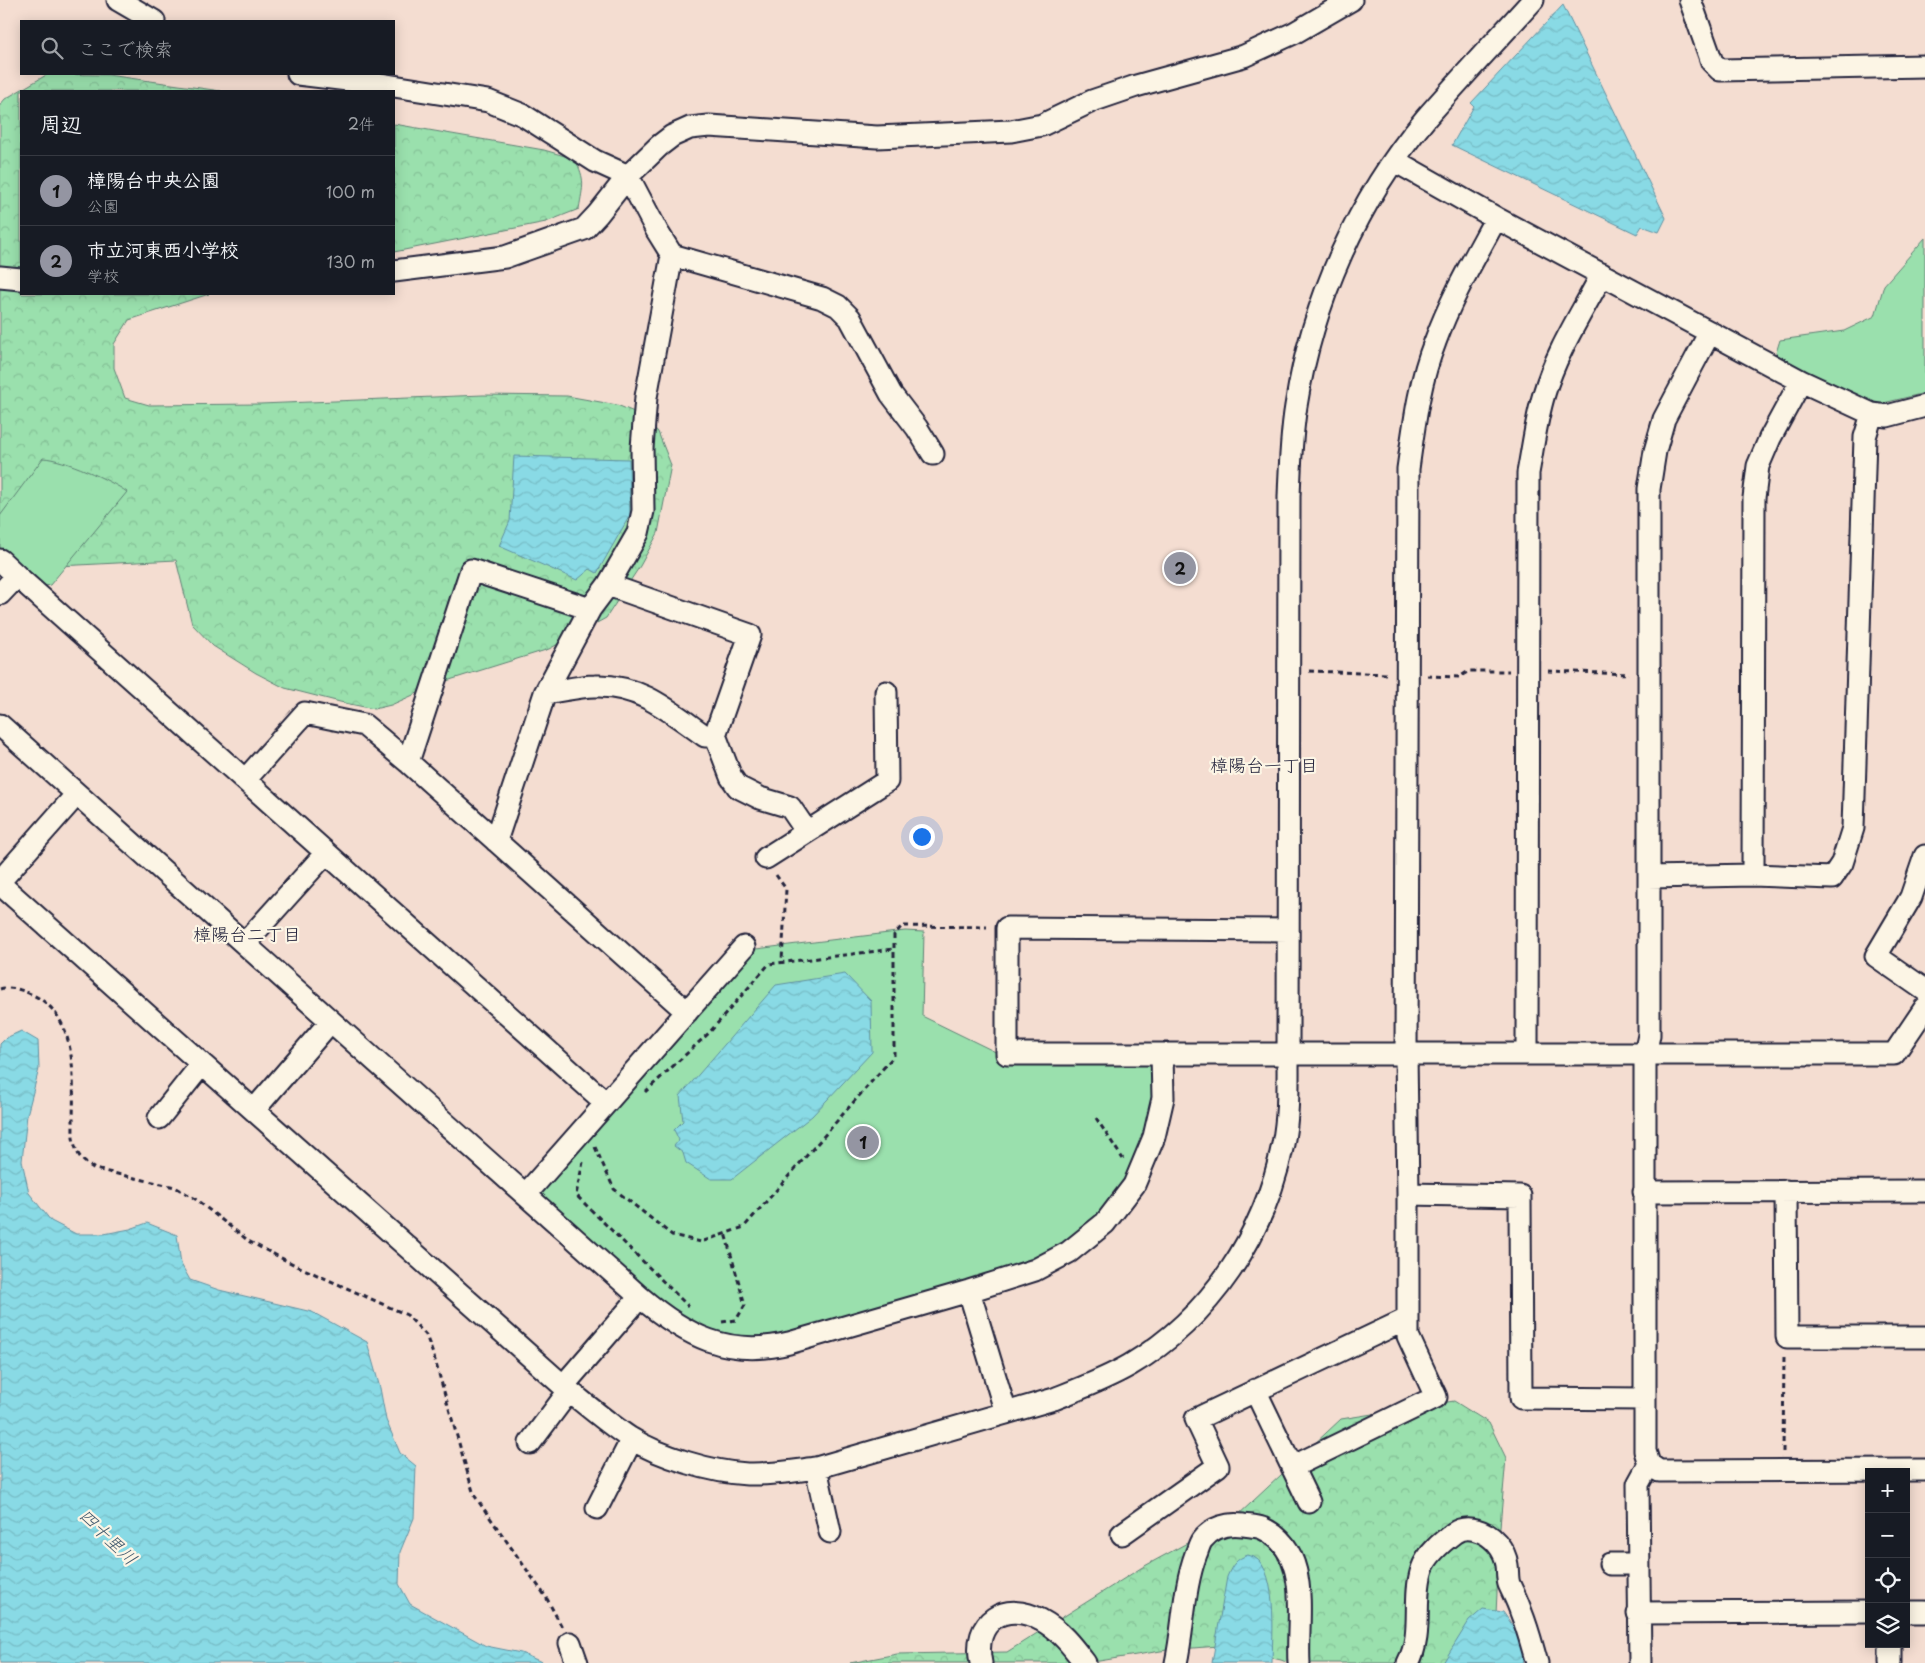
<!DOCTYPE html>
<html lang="ja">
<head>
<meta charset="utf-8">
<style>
  body { margin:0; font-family:"Playpen Sans","Klee One",sans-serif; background:#20242c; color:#f1f3f6 }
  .controls { position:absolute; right:15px; bottom:15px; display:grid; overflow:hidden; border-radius:0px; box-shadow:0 2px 12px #0003 }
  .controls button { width:45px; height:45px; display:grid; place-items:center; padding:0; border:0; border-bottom:1px solid #363941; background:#171b24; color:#f1f3f6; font:25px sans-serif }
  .you { position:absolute; left:921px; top:836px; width:18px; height:18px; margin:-12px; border:4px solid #fff; border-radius:50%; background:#1a73e8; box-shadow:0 0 0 8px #1a73e833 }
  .badge { display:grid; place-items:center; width:32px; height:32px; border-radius:50%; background:#9495a2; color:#111; font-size:16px; font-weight:700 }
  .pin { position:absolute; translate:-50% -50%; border:2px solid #fff; box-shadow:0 1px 5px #0006 }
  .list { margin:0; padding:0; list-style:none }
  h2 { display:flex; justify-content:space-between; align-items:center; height:65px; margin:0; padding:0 20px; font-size:21px }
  h2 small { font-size:16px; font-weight:400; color:#9ea1a6 }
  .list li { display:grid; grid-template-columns:32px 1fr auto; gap:15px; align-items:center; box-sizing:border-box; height:70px; padding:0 20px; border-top:1px solid #363941 }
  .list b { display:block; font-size:19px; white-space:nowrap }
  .list p { margin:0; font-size:16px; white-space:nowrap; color:#9ea1a6 }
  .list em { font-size:16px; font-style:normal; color:#9ea1a6 }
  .icon { flex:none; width:28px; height:28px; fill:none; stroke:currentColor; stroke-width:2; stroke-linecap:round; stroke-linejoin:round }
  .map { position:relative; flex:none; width:1925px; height:1663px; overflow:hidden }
  .search { position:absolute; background:#171b24; box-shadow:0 2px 12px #0003; left:20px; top:20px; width:375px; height:55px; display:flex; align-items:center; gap:12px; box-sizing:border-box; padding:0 18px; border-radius:0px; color:#9ea1a6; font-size:19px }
  .panel { position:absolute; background:#171b24; box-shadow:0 2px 12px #0003; left:20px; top:90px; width:375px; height:205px; border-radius:0px }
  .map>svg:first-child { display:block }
</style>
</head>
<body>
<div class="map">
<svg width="1925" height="1663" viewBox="0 0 1925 1663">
  <defs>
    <pattern id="forest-crowns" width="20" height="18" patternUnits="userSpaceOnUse" patternTransform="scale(1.25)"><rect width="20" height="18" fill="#9ae0ad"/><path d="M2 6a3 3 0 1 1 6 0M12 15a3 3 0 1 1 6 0" fill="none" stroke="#84c096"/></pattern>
    <pattern id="water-waves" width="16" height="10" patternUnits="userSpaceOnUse" patternTransform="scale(1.25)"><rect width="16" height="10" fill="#89dae5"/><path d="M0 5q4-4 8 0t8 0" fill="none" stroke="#76bbc5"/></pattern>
  </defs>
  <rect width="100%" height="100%" fill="#f4ddd1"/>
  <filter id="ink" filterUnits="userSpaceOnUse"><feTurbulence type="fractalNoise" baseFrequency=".02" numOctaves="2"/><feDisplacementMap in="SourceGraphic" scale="10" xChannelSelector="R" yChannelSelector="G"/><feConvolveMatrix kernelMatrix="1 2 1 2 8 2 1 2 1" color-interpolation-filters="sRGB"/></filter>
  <g filter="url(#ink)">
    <!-- forest -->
    <path fill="url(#forest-crowns)" stroke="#5e8174" d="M48,74L108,75L221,91H21V294H209L129,320L114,344V368L125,398L149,405L260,404L483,395L567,396L617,405L644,416L658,432L671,465L658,533L640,566L606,618L549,649L440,683L391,705L374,709L340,702L285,688L256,673L213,646L192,624L176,560L0,569V105L5,99Z
      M394,124L544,150L575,159C586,181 583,185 579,209L546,222L394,252Z
      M1454,1401L1489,1423L1506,1458L1500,1527L1495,1636L1492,1663H1289L1281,1660L1219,1646L1167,1650L1087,1663H850L897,1654L1007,1652L1141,1568L1237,1516L1341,1419Z"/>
    <!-- park -->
    <path fill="#9ae0ad" stroke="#5e8174" d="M1925,238V393L1871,406L1775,356L1780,340L1844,331L1875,316L1884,285Z
      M43,458C64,459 110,480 127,492L50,585L41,587L0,551V516Z
      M905,931L924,932L922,1016L1018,1063H1148L1153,1070L1152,1101L1140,1152L1117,1194L1082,1233L1027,1264L792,1334L744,1339L711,1333L679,1317L542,1198L541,1188L756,949Z"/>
    <!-- water -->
    <path fill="url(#water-waves)" stroke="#6090a1" d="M1563,5L1666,218L1659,232L1642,226L1637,234L1452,145L1474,106L1471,103Z
      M514,456L629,459L630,515L597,573L590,569L577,580L499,546L510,521Z
      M845,974L871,1001L872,1052L812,1116L732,1179H711L686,1163L683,1153L674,1146L679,1140L674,1130L683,1121L680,1096L776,985Z
      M21,1031L38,1041L39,1069L27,1115L22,1161L29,1193L51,1221L76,1234H104L130,1229L147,1223L177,1235L181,1264L190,1280L219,1290L312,1312L367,1342L380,1388L386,1420L400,1453L416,1466L414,1518L400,1552L399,1584L410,1604L486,1646L521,1653L544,1663H0V1044L6,1038Z
      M1248,1555C1280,1560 1272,1639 1272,1663H1212L1227,1577C1232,1565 1236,1559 1248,1555Z
      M1483,1609L1503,1612L1526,1644L1522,1663H1443L1469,1621Z"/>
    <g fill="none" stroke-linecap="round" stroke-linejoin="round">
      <!-- minor casing -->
      <g stroke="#22223b" stroke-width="25">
        <path id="minor" d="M118,0L154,21
          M1690,0L1712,62L1720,70L1925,66
          M298,74L381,84L488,101L523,115L595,161L628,176L657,231L672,255L822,298L838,306L850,318L891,394L917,428L933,454
          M1395,161L1496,218L1801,381L1872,414L1887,416L1925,406
          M1496,218C1474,259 1451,298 1435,342C1419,382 1414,426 1408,469L1406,1054L1408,1194L1520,1196L1521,1398L1644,1399
          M394,271L505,257L584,229L598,214L628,176L659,146L672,136L690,128L709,126L877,137L1011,131L1042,125L1092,101L1136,86L1244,56L1294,33L1351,0
          M0,277L21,279
          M1710,332L1664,419L1655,451L1649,489V1035L1645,1054V1451L1649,1464L1659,1471L1925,1470
          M0,560L17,576
          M0,594L17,576L245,780L305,713L364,725L408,762L687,1012
          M545,693C561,691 579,686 595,686C639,684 671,712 705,736L715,735L750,635L608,585
          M0,725C212,917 427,1106 640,1297C686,1336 728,1358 789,1343L969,1291L1035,1270L1069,1252L1105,1223L1134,1185L1154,1137L1163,1098L1162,1055
          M715,735L731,777L738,787L760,798L790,807L807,832
          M408,762L471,570L590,609
          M245,780L606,1103
          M496,841L545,693L590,609L608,585L638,533L643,511L642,448L646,397L672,255
          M1925,856L1911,897L1876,956L1925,990
          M766,858L887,781L886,692
          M1753,875L1754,498L1758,466L1770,438L1801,381
          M1649,877L1753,875L1832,878L1842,863L1853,828L1865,437L1872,414
          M0,881L77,794
          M0,884L569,1391C589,1407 609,1424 630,1438C661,1457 711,1472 747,1474C770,1475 793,1471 816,1468L1054,1399C1079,1389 1106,1379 1130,1365C1210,1318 1265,1235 1283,1144C1289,1115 1288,1084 1288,1054L1289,497C1290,466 1291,436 1296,406C1312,302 1358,199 1426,118C1461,78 1498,39 1533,0
          M1288,930L1007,928V1054H1894L1925,1008
          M245,943L326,853
          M1527,1053L1528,473C1533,447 1536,420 1544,394C1556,352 1582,313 1602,274
          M254,1110L330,1022
          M159,1118L202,1064
          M1786,1191L1787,1337H1925
          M1644,1192L1925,1191
          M526,1194L744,947
          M969,1291L1006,1413
          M563,1386L640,1297
          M1255,1390L1309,1502
          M530,1443L569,1391
          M1292,1467L1436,1397L1408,1336V1194
          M816,1468L830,1532
          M597,1508L632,1439
          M1122,1534L1218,1466L1196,1419L1407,1319
          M1610,1564H1638
          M1906,1612H1925
          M1638,1613L1869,1612
          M570,1643L577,1663
          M1890,1644V1663
          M981,1663C972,1621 1005,1600 1041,1620C1060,1630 1072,1646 1085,1663
          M1176,1663C1184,1627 1183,1589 1196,1554C1198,1550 1199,1544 1202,1540C1212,1527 1228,1523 1243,1525C1249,1526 1256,1526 1262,1528C1313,1551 1296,1619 1299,1663
          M1408,1663C1424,1634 1412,1599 1422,1569C1427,1554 1442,1542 1454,1533C1461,1528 1469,1528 1476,1530C1492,1534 1505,1549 1507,1565C1508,1571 1507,1578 1509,1584C1513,1593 1518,1602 1521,1612C1528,1629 1532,1646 1537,1663
          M1640,1663L1638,1484L1649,1464"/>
      </g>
      <!-- path -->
      <path stroke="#22223b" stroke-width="3" stroke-dasharray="5 4" stroke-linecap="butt" d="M1309,671L1388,674
        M1548,671L1629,674
        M1427,676L1459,677L1469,671H1509
        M776,875L786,889L782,961
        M0,989C11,986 23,990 33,995C83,1018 72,1092 73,1138C77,1155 80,1160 95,1169L175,1187L194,1198L250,1242L295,1265L407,1315L426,1335L434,1357L474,1495L546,1597L562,1627
        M645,1092L709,1033L769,964L894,949
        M1096,1118L1123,1159
        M595,1147L614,1189L672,1235L701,1242L744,1227L894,1056V935L902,926L987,927
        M583,1162L576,1195L688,1306
        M722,1322L736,1320L745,1305L725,1233
        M1783,1452L1784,1356"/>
      <!-- minor -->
      <use href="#minor" stroke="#fcf5e5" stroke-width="21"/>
    </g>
  </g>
  <g text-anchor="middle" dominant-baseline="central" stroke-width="4.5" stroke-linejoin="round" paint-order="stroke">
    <!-- neighbourhood labels -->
    <g font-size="18" fill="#22223b" stroke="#fcf5e5">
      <text x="1264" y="764">樟陽台一丁目</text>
      <text x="247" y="933">樟陽台二丁目</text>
    </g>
    <!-- water labels -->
    <g font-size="18" font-style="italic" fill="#41596e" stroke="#fcf5e5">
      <text transform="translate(109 1536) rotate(44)">四十里川</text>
    </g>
  </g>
</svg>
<div class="controls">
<button>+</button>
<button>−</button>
<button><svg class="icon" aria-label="locate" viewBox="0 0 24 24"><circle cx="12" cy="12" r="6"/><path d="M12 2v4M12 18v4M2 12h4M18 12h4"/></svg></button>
<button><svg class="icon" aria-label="layers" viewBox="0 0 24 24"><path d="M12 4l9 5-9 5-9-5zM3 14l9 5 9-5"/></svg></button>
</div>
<div class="you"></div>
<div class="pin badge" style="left:863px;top:1142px">1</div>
<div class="pin badge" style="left:1180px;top:568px">2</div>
<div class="search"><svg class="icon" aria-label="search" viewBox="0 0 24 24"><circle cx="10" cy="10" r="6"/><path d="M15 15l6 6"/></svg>ここで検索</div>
<section class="panel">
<h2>周辺<small>2件</small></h2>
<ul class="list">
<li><span class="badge">1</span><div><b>樟陽台中央公園</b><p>公園</p></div><em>100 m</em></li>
<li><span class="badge">2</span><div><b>市立河東西小学校</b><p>学校</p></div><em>130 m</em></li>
</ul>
</section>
</div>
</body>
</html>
